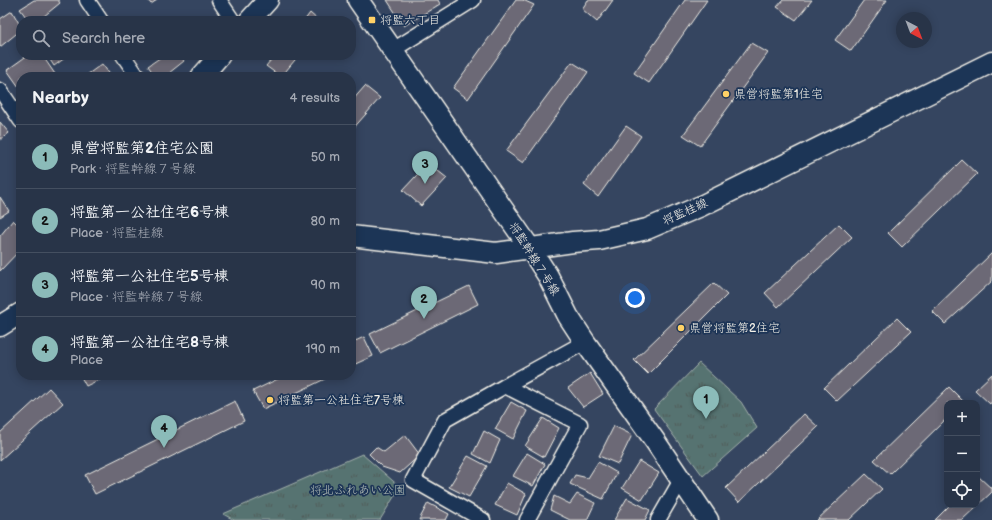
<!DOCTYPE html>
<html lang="en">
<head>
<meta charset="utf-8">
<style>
  body { margin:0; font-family:"Balsamiq Sans","Klee One",sans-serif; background:#343f52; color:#f1f3f6 }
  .controls { position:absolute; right:12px; bottom:12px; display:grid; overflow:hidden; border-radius:8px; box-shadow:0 2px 10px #0003 }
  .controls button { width:36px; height:36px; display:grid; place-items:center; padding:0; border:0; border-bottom:1px solid #444f60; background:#283448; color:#f1f3f6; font:20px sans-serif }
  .compass { position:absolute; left:896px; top:12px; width:36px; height:36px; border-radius:50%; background:#283448; box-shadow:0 2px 10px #0003; rotate:138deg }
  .you { position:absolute; left:635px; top:298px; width:14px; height:14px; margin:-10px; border:3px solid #fff; border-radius:50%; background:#1a73e8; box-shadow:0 0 0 6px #1a73e833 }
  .badge { display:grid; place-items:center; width:26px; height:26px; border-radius:50%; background:#8bbbb9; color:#111; font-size:13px; font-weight:700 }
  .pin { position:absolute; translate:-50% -33px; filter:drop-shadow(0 1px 2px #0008) }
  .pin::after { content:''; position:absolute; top:21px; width:14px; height:12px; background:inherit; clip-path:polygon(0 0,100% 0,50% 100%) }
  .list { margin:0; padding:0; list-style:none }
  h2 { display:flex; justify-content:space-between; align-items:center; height:52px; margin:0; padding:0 16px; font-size:17px }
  h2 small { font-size:13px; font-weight:400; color:#a5aab4 }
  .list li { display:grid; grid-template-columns:26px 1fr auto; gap:12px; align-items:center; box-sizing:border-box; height:64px; padding:0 16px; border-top:1px solid #444f60 }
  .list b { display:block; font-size:15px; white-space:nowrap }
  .list p { margin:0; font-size:13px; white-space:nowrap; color:#a5aab4 }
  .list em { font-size:13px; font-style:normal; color:#a5aab4 }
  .icon { flex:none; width:22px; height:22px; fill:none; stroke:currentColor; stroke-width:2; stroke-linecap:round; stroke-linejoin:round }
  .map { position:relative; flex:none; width:992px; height:520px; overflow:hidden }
  .search { position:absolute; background:#283448; box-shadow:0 2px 10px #0003; left:16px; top:16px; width:340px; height:44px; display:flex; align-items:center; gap:10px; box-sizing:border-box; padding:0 14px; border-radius:16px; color:#a5aab4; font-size:15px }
  .panel { position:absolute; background:#283448; box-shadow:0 2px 10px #0003; left:16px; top:72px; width:340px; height:308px; border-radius:16px }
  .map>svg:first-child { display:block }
</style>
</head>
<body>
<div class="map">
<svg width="992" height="520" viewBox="0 0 992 520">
  <defs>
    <pattern id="grass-tufts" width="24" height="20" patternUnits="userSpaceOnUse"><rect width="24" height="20" fill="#567371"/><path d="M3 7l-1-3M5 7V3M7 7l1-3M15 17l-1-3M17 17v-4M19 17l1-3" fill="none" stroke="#4f5b59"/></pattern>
  </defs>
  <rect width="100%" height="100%" fill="#354560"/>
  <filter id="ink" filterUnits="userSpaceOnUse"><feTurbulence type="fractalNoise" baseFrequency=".025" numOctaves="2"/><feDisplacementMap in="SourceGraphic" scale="8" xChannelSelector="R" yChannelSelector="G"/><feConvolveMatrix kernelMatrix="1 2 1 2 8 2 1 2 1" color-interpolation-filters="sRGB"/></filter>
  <g filter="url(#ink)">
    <!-- grass -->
    <path fill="url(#grass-tufts)" stroke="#a5b2ac" d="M699,363L741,402L757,428L703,476L654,409Z
      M362,454L400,487L380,520H234L223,514Z"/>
    <!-- building -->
    <path fill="#6c6976" stroke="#f4f1e8" d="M34,0H58L60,3L38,21H29L20,9Z
      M148,0H157L151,4Z
      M387,0H438L440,4L404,26Z
      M516,0H523L534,5L468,99L453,88Z
      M588,0H613L597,22L582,9Z
      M685,0H707L649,83L634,73Z
      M783,0H812L796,20L777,7Z
      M864,0H887L851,51L835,40Z
      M12,11L21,27V30L0,47V19Z
      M310,13L319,21H304Z
      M751,43L768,53L700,146L683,135Z
      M28,55H42L57,77H21V86L19,87L7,70Z
      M47,55H69L54,66Z
      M164,55H180L184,61L164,77H156L148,66Z
      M275,55H299L281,77L266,66Z
      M572,62L588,72L523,163L506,151Z
      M102,64L112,77H84Z
      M365,86L380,98L351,131V102Z
      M0,122L9,133L0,140Z
      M626,126L641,136L598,197L584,185Z
      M962,160L977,174L902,247L888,233Z
      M428,163L447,178L421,206L403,190Z
      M0,197L9,211L0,217Z
      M13,220L21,228V249L0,271V236Z
      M839,224L852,237L778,307L765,293Z
      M992,253V281L945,324L932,311Z
      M714,283L727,295L648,374L634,360Z
      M469,286L478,304L380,353L370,334Z
      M897,318L911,332L837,401L824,388Z
      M364,337L373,356L351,366V343Z
      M590,373L603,394L583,407L568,388Z
      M992,374V401L990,404L975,390Z
      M80,375H109L86,386Z
      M286,375H333L263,409L253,391Z
      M949,387L964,402L962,403H947V418L890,474L874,460Z
      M49,388L63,403L0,460V433Z
      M235,401L244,421L95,494L85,475Z
      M511,402L527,411L513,439L495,429Z
      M804,414L818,427L739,502L726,488Z
      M543,418L559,428L544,457L525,446Z
      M614,426L632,435L618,464L599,456Z
      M484,431L500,440L490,463L473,454Z
      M405,435L420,455L400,473L382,467L369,454L376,447L384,452Z
      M527,453L545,464L533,486L513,476Z
      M468,456L487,466L469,497L449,487Z
      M639,461L659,473L642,500L622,488Z
      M598,462L617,473L603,499L570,484L575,475L588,478Z
      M866,474L882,489L849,520H817Z
      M979,477L992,489V492L962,520H935L950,505H977V479Z
      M507,483L526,494L517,515L495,505Z
      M577,494L595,503L587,520H570L550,510L554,496L570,504Z
      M627,498L650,510L645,520H614Z
      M428,503L449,514L446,520H419Z"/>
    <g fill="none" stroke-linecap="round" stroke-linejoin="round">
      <!-- street casing -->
      <g stroke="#f4f1e8" stroke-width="17">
        <path id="street" d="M87,0L101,21
          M219,0L233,21
          M393,50L473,0
          M123,55L138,77
          M0,90L21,121
          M505,386L580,424L527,520
          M483,520L413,480L445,420L505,386L585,342
          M658,520L681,480"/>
      </g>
      <!-- secondary casing -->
      <g stroke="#f4f1e8" stroke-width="23">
        <path id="secondary" d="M358,0L530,248L548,276L568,316L585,342L655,441L708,520
          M249,21L268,0
          M201,77L220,55
          M351,236L496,253L573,242L599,240L647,229L701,206L992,62
          M0,326L21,313"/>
      </g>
      <!-- street -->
      <use href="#street" stroke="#1d3557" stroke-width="14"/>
      <!-- secondary -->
      <use href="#secondary" stroke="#1d3557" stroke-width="20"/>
    </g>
  </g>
  <!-- markers -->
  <g fill="#ffd166" stroke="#1d3557" stroke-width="1.5">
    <rect x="368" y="16" width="8" height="8" rx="2"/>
    <circle cx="726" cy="94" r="4"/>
    <circle cx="681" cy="328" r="4"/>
    <circle cx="270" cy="400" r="4"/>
  </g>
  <g text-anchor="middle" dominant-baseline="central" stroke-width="3.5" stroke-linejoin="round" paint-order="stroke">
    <!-- poi labels -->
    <g font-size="12" fill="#f4f1e8" stroke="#1d3557" text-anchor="start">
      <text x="380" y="20">将監六丁目</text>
      <text x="734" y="94">県営将監第1住宅</text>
      <text x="689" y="328">県営将監第2住宅</text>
      <text x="278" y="400">将監第一公社住宅7号棟</text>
    </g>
    <!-- street labels -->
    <g font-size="12" fill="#f4f1e8" stroke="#1d3557">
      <text transform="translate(685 212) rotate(-24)">将監桂線</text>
      <text transform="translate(534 259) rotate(58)">将監幹線７号線</text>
    </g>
    <!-- park labels -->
    <g font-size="12" fill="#b5bfb8" stroke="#1d3557">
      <text x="358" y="490">将北ふれあい公園</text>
    </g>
  </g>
</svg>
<div class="controls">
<button>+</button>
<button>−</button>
<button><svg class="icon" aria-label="locate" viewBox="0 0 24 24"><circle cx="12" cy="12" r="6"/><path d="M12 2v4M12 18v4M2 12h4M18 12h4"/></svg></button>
</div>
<svg class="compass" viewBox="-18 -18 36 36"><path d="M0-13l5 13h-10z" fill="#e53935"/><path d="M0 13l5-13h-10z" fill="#a5aab4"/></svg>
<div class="you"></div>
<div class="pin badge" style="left:706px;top:419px">1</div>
<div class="pin badge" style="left:424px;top:319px">2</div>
<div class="pin badge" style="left:425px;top:184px">3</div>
<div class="pin badge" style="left:164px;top:448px">4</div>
<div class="search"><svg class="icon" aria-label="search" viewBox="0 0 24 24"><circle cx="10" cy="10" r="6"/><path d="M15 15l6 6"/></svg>Search here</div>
<section class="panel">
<h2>Nearby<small>4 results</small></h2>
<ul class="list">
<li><span class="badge">1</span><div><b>県営将監第2住宅公園</b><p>Park · 将監幹線７号線</p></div><em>50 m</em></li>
<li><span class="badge">2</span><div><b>将監第一公社住宅6号棟</b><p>Place · 将監桂線</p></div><em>80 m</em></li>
<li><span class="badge">3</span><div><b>将監第一公社住宅5号棟</b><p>Place · 将監幹線７号線</p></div><em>90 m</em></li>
<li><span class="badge">4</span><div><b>将監第一公社住宅8号棟</b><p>Place</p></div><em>190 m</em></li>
</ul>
</section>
</div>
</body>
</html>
